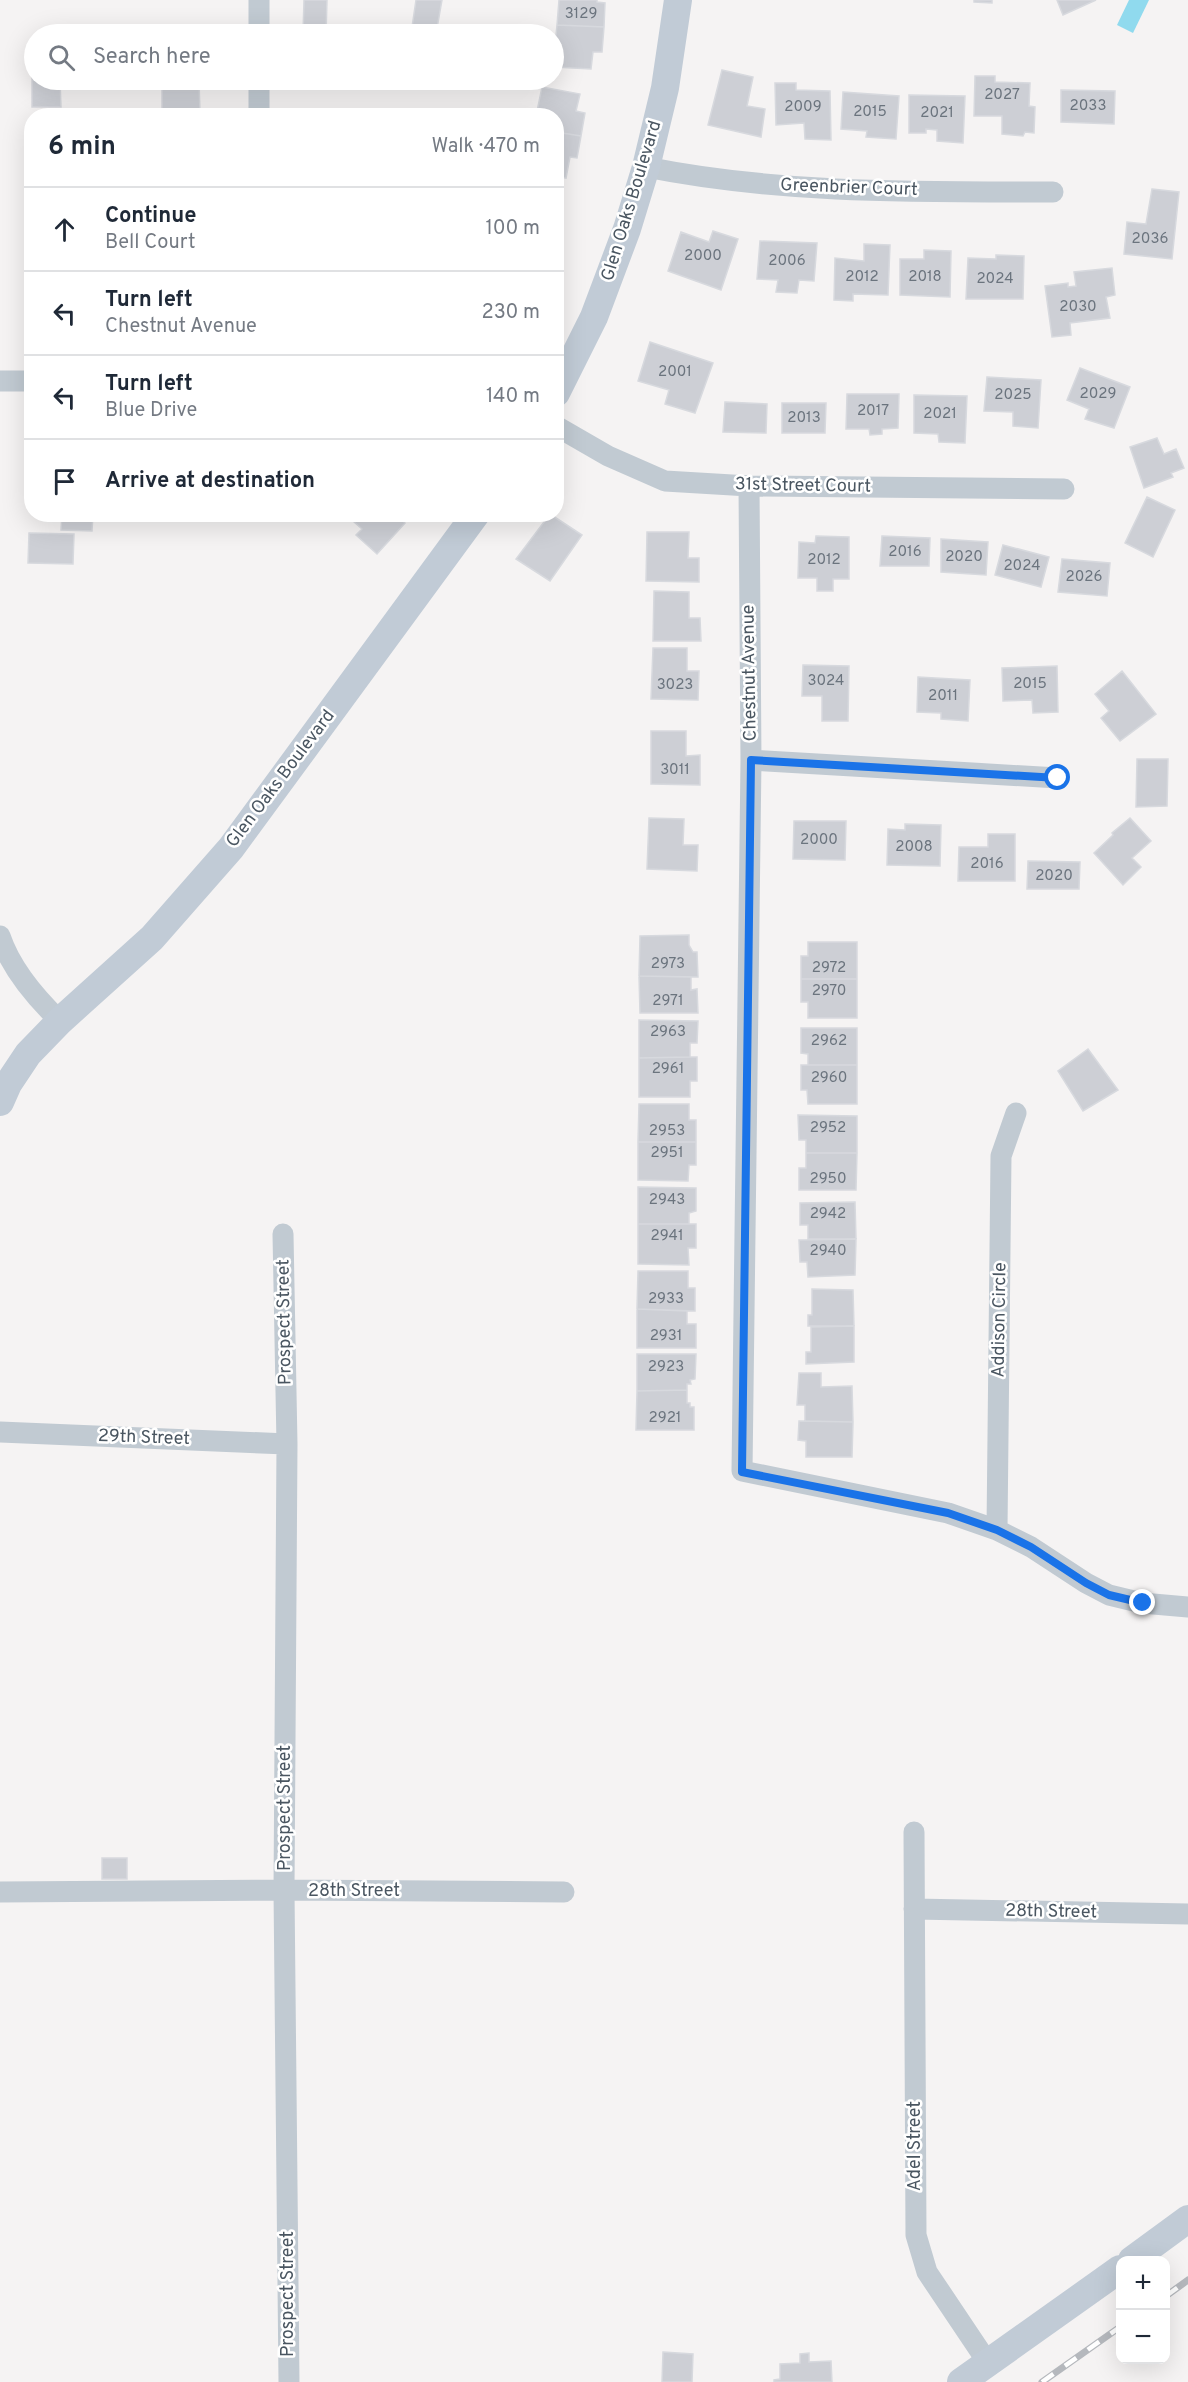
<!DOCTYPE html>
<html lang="en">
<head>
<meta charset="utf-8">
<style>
  body { margin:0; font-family:Overpass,sans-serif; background:#f2f2f3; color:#1f2937 }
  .controls { position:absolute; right:18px; bottom:18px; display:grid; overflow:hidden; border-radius:12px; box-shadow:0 6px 24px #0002 }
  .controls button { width:54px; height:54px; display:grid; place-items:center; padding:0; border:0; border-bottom:2px solid #e0e1e3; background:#fff; color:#1f2937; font:30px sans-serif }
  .stop { position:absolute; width:18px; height:18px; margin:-14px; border:4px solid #1a73e8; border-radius:50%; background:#fff }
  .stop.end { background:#1a73e8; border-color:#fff; box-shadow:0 2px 6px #0008 }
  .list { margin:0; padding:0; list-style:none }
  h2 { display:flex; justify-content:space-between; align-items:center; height:78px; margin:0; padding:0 24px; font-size:26px }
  h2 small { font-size:20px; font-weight:400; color:#747a83 }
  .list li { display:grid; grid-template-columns:39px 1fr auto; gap:18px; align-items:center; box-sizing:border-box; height:84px; padding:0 24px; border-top:2px solid #e0e1e3 }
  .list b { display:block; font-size:22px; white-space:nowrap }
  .list p { margin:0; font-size:20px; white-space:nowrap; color:#747a83 }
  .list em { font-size:20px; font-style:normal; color:#747a83 }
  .icon { flex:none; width:33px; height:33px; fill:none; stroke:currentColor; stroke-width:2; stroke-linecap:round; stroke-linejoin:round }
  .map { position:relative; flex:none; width:1188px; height:2382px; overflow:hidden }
  .search { position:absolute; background:#fff; box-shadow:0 6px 24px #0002; left:24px; top:24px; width:540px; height:66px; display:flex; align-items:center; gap:15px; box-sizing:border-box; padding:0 21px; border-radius:33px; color:#747a83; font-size:22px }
  .panel { position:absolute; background:#fff; box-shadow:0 6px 24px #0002; left:24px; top:108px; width:540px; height:414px; border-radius:24px }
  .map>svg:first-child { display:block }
</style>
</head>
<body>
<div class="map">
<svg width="1188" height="2382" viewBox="0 0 1188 2382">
  <rect width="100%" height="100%" fill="#f5f3f3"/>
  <!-- water -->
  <path fill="#90daee" d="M1129,0H1149L1133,33L1117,25Z"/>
  <!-- building -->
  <path fill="#cdcfd5" stroke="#d7d9de" stroke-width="1.5" d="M304,0H327L326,34H303Z
    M416,0H442L436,34H411Z
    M559,0H597V2L605,3L604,27L557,25Z
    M974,0H992V3L974,2Z
    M1057,0H1096L1063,15Z
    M557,25L604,27L602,52H593L591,69L554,67V45H555Z
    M200,30V34H161V31Z
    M722,70L753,77L747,106L765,109L761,137L708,125Z
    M32,71H34V80H60L61,107H32Z
    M975,76H995V82L1030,83L1029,106L1035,107L1034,133L1025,132L1023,136L1002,134V116H974Z
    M162,80H199L200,114H162Z
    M303,80H326L325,87H303Z
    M403,80H429L428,86L403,82Z
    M775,83H796V90L830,91L831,140L805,139L804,123L776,125Z
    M542,87L580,94L576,111L585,113L581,136L556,132V116H536Z
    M1061,90L1115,91L1114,124L1061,122Z
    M843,92L899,96L896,139L866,137L867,131L841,129Z
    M909,95L965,96L963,143L937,141V130L926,129V133H909Z
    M556,132L581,136L577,158L570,157L566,178L556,176Z
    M1152,189L1179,192L1172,259L1124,254L1127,222L1146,224Z
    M713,231L738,239L721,290L668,271L681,232L709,242Z
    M760,241L817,243L814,281L799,280L797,293L776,292L778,280L757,279Z
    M864,244L890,245L888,295L853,294V301L834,300L835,258L864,261Z
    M924,250L951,251L950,297L900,295V259H924Z
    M996,255L1024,256L1023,299H966L968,258L996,259Z
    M1112,268L1115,295L1106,297L1110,318L1070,323L1071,335L1052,337L1045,286L1068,283V287L1076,286L1074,272Z
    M30,292H32V342H28Z
    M650,342L713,363L695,413L665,404L669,390L638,381Z
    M1080,368L1130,387L1114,428L1085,419L1089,409L1067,400Z
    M987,377L1041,380L1038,428L1013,426V412L984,411Z
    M847,394H899L898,428L882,429V434L870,435L869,429H846Z
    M914,395L967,396L965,443L939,442L938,434L914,433Z
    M725,402L767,404L766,433L723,432Z
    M782,403H826L825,433H782Z
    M28,425H32V455H27Z
    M1157,438L1164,454L1176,449L1184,468L1171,473L1173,477L1144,488L1130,447Z
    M30,465H32V510H31Z
    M1147,497L1175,510L1153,557L1125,543Z
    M62,514H93L92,531L61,530Z
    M345,514H394L405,523L377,554L356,535L362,529Z
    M550,514L582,535L550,581L516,559Z
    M647,532H689L688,558H699V582L646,581Z
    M29,533L74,534L73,564L28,563Z
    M816,536L849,537V579H833V591H817V578H798L799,542L815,543Z
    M882,536L930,538L929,566H880Z
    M941,539L988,542L986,575L941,572Z
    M1003,545L1049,557L1041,587L995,575Z
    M1062,559L1110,563L1107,596L1058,592Z
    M654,591L689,592V618H700L701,641H653Z
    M653,648H687V671H699L698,700L651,699Z
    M803,665L849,666L848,721H822V696H802Z
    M1057,666L1058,712L1033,713L1032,700L1003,701L1002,668Z
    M1122,671L1156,714L1120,741L1101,718L1109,711L1095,694Z
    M918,677L970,680L968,721L941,719V713L917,712Z
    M651,731H686V756L700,755V785L651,784Z
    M1137,759H1168L1167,806L1136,807Z
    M649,818L684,819L683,845H698L697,871L647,869Z
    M1130,818L1151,841L1132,858L1141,867L1123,885L1094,853L1113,835L1112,833Z
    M794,821H846L845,860L793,859Z
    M905,824L941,825L940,866L887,865L888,829L905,830Z
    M988,834H1015V881H958L959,847H988Z
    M1028,861L1080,862L1079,889H1027Z
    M689,935V945L693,952H697L698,977L639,976L640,936Z
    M808,942H857V979H801V956H808Z
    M639,976L691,977V990L697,989L698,1013H640Z
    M801,979H857V1018H808V1002H801Z
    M639,1020L698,1021L697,1043H690V1057L639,1058Z
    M801,1028H857V1065H808V1054L801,1053Z
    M1088,1049L1118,1090L1083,1111L1058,1071Z
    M690,1057H697V1081H690V1097H639V1058Z
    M801,1065H857V1104H808L807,1090H801Z
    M639,1104H689V1120H696V1142H638Z
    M798,1115L857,1116V1153H806V1140H799Z
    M638,1142H696V1165H689L688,1181L638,1180Z
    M806,1153H857L856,1190H799V1168H806Z
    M638,1187L696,1188V1211L689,1213V1224H638Z
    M855,1202L856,1239H808V1225H800V1203Z
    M638,1224H696V1248H688L689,1265L638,1264Z
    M856,1239L855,1275L808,1277L807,1262H800L799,1240Z
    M638,1271H688V1288H695V1311L637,1309Z
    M812,1289L853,1290L854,1326H808V1315H812Z
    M637,1309L687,1311V1324H696V1348H637Z
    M854,1326V1362L806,1364V1352H811V1327Z
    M637,1354H696L695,1379L690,1380L691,1384H687V1390L637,1391Z
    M799,1373H821V1387L852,1386L853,1422L805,1421V1405H797Z
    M687,1390V1403H690V1407H694V1430H636L637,1391Z
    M799,1421L853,1422L852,1457H806V1441L798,1440Z
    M102,1858H127V1879H102Z
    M663,2352L693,2354L692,2382H662Z
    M809,2353V2362L831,2361L832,2382H774V2380L780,2379V2364L800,2363V2354Z"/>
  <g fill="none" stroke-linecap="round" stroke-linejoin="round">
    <!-- street -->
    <path stroke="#c1cad2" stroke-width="21" d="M259,34V0
      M259,116V80
      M646,167C781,194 917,192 1053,192
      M0,381H32
      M556,426L608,456L665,481L749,486L1064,489
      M749,486L751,760L742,1471L948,1513L997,1530L1031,1547L1086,1583L1109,1595L1142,1603L1188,1607
      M751,760L1058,778
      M0,936C11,969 35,997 60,1021
      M283,1234L287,1444L284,1890L289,2382
      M0,1432L287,1444
      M997,1530L1001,1156L1016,1113
      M914,1832L916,2235L927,2272L988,2363
      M0,1892L284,1890L564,1892
      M914,1909L1188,1914"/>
    <!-- secondary -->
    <path stroke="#c1cbd6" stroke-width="28" d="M556,393L594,317L627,229L646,167L665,88L678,0
      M0,1102L8,1084L28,1054L60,1021L152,938L231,848L476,514
      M1132,2260L1188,2219
      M961,2382L1120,2269"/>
    <!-- rail casing -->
    <g stroke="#b5b8bd" stroke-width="7">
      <path id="rail" d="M1166,2296L1188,2280
        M1042,2382L1120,2327"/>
    </g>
    <!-- rail -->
    <use href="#rail" stroke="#fff" stroke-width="4.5" stroke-dasharray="14" stroke-linecap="butt"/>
  </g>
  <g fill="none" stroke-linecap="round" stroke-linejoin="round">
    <!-- route -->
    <path stroke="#1a73e8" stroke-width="8" d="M1058,778L751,760L742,1472L948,1513L997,1530L1031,1547L1086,1583L1109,1595L1143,1603"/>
  </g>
  <g text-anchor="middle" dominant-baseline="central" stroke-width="5" stroke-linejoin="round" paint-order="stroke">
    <!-- number labels -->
    <g font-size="15" fill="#6b747e">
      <text x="581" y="14">3129</text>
      <text x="1002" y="95">2027</text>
      <text x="1088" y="106">2033</text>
      <text x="803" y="107">2009</text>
      <text x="870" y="112">2015</text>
      <text x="937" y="113">2021</text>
      <text x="1150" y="239">2036</text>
      <text x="703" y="256">2000</text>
      <text x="787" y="261">2006</text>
      <text x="862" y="277">2012</text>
      <text x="925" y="277">2018</text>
      <text x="995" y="279">2024</text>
      <text x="1078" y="307">2030</text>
      <text x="675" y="372">2001</text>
      <text x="1098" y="394">2029</text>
      <text x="1013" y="395">2025</text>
      <text x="873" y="411">2017</text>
      <text x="940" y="414">2021</text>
      <text x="804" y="418">2013</text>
      <text x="905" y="552">2016</text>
      <text x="964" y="557">2020</text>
      <text x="824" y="560">2012</text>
      <text x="1022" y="566">2024</text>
      <text x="1084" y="577">2026</text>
      <text x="826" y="681">3024</text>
      <text x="1030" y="684">2015</text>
      <text x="675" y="685">3023</text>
      <text x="943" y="696">2011</text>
      <text x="675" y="770">3011</text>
      <text x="819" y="840">2000</text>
      <text x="914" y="847">2008</text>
      <text x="987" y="864">2016</text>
      <text x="1054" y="876">2020</text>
      <text x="668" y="964">2973</text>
      <text x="829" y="968">2972</text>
      <text x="829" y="991">2970</text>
      <text x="668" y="1001">2971</text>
      <text x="668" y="1032">2963</text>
      <text x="829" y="1041">2962</text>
      <text x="668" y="1069">2961</text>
      <text x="829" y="1078">2960</text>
      <text x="828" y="1128">2952</text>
      <text x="667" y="1131">2953</text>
      <text x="667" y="1153">2951</text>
      <text x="828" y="1179">2950</text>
      <text x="667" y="1200">2943</text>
      <text x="828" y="1214">2942</text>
      <text x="667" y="1236">2941</text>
      <text x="828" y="1251">2940</text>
      <text x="666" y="1299">2933</text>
      <text x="666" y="1336">2931</text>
      <text x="666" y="1367">2923</text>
      <text x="665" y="1418">2921</text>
    </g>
    <!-- street labels -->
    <g font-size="18" fill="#4a5661" stroke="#fff">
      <text transform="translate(849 188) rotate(2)">Greenbrier Court</text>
      <text transform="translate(632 201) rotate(-73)">Glen Oaks Boulevard</text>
      <text transform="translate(803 486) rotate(1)">31st Street Court</text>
      <text transform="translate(750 673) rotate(-91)">Chestnut Avenue</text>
      <text transform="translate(281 779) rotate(-53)">Glen Oaks Boulevard</text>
      <text transform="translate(1000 1320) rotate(-89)">Addison Circle</text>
      <text transform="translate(285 1322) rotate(-91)">Prospect Street</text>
      <text transform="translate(144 1438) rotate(2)">29th Street</text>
      <text transform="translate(285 1808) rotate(-90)">Prospect Street</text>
      <text x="354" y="1891">28th Street</text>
      <text transform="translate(1051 1912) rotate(1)">28th Street</text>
      <text transform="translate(915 2146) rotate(-90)">Adel Street</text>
      <text transform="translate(288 2294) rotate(-90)">Prospect Street</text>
    </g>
  </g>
</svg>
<div class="controls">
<button>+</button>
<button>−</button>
</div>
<div class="stop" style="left:1058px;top:778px"></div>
<div class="stop end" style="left:1143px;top:1603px"></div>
<div class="search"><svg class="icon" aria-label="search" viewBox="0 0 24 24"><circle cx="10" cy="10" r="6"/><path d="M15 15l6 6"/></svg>Search here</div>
<section class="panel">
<h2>6 min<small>Walk · 470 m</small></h2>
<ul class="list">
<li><svg class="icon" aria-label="ahead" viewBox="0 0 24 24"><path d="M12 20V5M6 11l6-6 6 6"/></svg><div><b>Continue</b><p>Bell Court</p></div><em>100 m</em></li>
<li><svg class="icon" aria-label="left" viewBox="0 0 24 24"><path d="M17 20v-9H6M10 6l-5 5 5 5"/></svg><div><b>Turn left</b><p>Chestnut Avenue</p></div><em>230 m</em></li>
<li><svg class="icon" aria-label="left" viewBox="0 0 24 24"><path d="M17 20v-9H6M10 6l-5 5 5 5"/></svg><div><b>Turn left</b><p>Blue Drive</p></div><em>140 m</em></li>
<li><svg class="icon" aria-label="arrive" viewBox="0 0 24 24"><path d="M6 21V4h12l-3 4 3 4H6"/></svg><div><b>Arrive at destination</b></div></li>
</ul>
</section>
</div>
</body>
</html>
